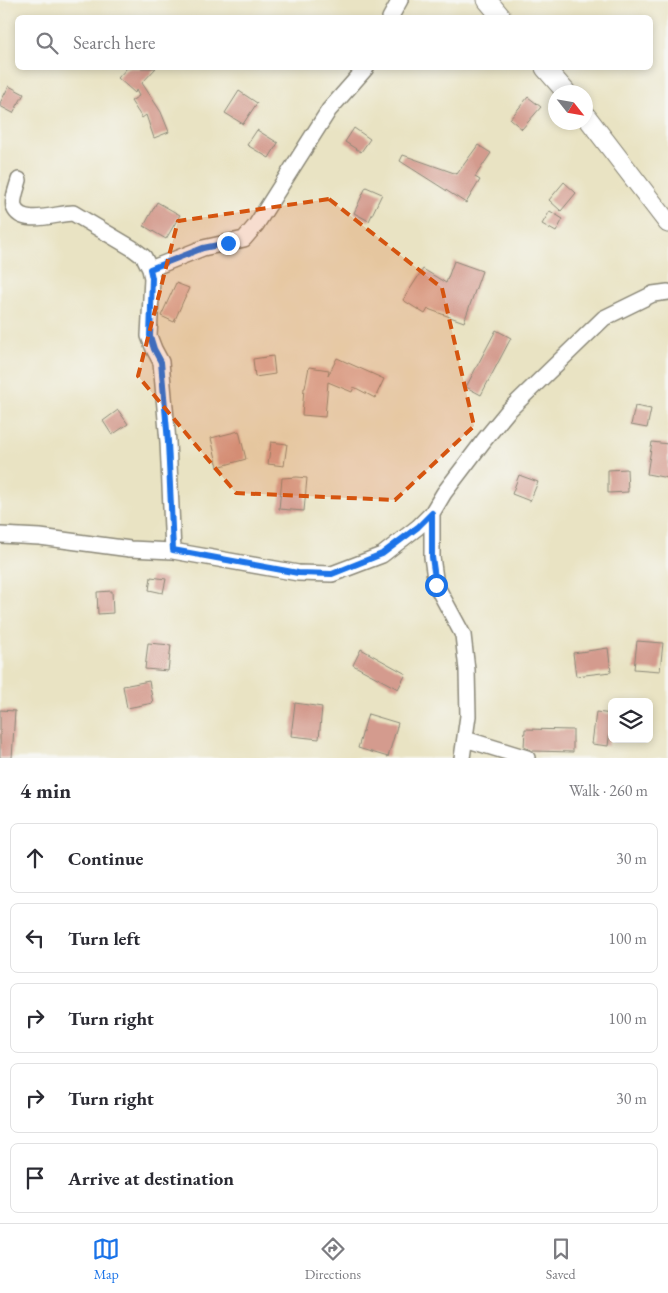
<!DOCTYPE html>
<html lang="en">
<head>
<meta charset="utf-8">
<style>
  body { margin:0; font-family:"EB Garamond",serif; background:#f7f7f7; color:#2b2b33 }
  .controls { position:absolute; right:15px; bottom:15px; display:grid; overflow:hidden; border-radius:8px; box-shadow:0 2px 8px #0003 }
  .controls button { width:45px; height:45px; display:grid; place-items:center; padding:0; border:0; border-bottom:1px solid #e1e1e2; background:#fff; color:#2b2b33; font:25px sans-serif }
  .compass { position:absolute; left:548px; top:85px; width:45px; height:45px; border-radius:50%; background:#fff; box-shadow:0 2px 8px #0003; rotate:121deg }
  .stop { position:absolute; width:15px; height:15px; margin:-11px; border:4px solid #1a73e8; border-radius:50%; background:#fff }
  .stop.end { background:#1a73e8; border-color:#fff; box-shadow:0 1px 5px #0008 }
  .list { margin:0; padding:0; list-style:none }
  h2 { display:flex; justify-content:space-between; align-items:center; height:65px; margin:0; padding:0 20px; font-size:21px }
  h2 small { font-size:16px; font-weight:400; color:#7c7c81 }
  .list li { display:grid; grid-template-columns:32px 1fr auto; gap:15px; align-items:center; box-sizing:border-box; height:70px; margin:0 10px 10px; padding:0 10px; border:1px solid #e1e1e2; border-radius:8px }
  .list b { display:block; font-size:19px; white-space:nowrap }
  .list em { font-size:16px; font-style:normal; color:#7c7c81 }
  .icon { flex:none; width:28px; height:28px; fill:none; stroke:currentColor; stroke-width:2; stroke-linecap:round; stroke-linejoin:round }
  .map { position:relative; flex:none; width:668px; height:758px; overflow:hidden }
  .search { position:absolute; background:#fff; box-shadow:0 2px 8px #0003; left:15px; right:15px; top:15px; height:55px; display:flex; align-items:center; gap:12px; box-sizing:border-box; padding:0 18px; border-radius:8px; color:#7c7c81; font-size:19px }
  .sheet { height:465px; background:#fff }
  nav { display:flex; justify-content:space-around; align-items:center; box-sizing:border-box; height:70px; border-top:1px solid #e1e1e2; background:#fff; font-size:14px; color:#7c7c81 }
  nav a { display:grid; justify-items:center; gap:2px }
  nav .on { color:#1a73e8 }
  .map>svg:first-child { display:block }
</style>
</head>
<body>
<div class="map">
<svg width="668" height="758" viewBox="0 0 668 758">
  <rect width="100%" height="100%" fill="#f6f6f2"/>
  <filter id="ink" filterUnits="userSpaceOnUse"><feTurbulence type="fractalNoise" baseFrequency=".02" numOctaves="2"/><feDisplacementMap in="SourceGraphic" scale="10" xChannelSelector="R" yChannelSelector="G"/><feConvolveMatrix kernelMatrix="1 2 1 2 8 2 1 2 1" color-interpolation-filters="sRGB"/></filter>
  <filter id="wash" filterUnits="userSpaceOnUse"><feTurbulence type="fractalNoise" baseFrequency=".0096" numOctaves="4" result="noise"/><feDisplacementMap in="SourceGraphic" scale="20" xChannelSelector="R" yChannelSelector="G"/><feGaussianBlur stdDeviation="1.12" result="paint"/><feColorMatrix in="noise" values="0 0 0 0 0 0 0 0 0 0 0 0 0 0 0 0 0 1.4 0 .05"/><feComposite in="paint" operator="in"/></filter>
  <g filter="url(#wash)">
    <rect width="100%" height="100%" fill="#e9e3c3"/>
    <g id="blocks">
      <!-- building -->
      <path fill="#d49b8e" d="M127,68H156L142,83L161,112L169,132L154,138L146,115L142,118L131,101L139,96L136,90L135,93L118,78Z
        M9,86L24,94L13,113L0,106V103Z
        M239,91L257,103L243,124L225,113Z
        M528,97L541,107L522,129L510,119Z
        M354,128L370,139L361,152L345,142Z
        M257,130L278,143L269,158L247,145Z
        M478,145L491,153L475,177L480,180L466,203L400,161L403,155L457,174Z
        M564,182L576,193L561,211L549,200Z
        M366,187L382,194L369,221L354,213Z
        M157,202L180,215L166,239L144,226Z
        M550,211L563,219L556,232L542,224Z
        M454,261L482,271L464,322L428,309L425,314L403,300L423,269L446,283Z
        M176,283L189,288L174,322L161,316Z
        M496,330L511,338L481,395L466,387Z
        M273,356L275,374L255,377L253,359Z
        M337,358L384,379L375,398L354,387L352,392L328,382L325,417L302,415L304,388H305L309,367L329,370L328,376Z
        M635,406L651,409L647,428L631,425Z
        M118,410L128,424L112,435L103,421Z
        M239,431L246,459L218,467L211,438Z
        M271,442L287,444L284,466L268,464Z
        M652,442L668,444V478L647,474Z
        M627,469L628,492L608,493V470Z
        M519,475L538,482L530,501L512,494Z
        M297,477L307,478L304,511L279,509L282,478Z
        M151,577L166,579L163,593L149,590Z
        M112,591L113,613L98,614L97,592Z
        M637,641L663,643L660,671L634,669Z
        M148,643L171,645L168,671L145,669Z
        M608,648L611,672L576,676L573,653Z
        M361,649L406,674L398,689L353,665Z
        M149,681L153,703L127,708L123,686Z
        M295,703L322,707L319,739L291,736Z
        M0,710L15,711L12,758H0Z
        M596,712L612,714L608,746L592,744Z
        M368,714L398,723L388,757L358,748Z
        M525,729L573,730V752L533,751L524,747Z"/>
    </g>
  </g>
  <g filter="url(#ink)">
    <use href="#blocks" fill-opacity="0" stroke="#8a8777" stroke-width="1"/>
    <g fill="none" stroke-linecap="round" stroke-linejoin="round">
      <!-- minor casing -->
      <g stroke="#8a8777" stroke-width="18">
        <path id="minor" d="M390,18L400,0
          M19,180C17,188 12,199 14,207C21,227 58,213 73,213L132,248L144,257L150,269L152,278L149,336L154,349L161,362L168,442L173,551
          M150,269L203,248L244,239L256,225L329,110L366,68
          M432,513V557L436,585L463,635L467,670L468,716L462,758
          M0,535L40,537L130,549L173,551L298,573L332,574L382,555L418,527L432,513L444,493L485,439L508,411L604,318L653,294L668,292
          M465,739L527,758"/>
      </g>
      <!-- tertiary casing -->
      <g stroke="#8a8777" stroke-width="21">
        <path id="tertiary" d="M487,0L502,18
          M545,68L566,92
          M586,116L668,223"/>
      </g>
      <!-- minor -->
      <use href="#minor" stroke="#fff" stroke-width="15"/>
      <!-- tertiary -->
      <use href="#tertiary" stroke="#fff" stroke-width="19"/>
    </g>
  </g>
  <g fill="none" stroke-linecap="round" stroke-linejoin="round" filter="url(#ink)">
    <!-- route -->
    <path stroke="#1a73e8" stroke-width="6" d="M228,243L203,248L150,269L152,278L150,336L154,349L161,362L168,442L173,550L298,573L332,574L382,554L418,527L432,513V557L436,585"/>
  </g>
  <!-- marked area -->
  <path fill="#d5540f" fill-opacity="0.2" stroke="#d5540f" stroke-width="4" stroke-dasharray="10 6" stroke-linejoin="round" d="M329,199L442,288L474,426L395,500L236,493L138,376L178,221Z"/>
</svg>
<div class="controls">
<button><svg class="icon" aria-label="layers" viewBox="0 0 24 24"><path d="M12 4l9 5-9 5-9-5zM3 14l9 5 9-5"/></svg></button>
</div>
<svg class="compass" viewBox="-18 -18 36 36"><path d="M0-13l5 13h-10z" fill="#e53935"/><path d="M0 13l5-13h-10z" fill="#7c7c81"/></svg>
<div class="stop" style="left:436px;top:585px"></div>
<div class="stop end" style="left:228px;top:243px"></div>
<div class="search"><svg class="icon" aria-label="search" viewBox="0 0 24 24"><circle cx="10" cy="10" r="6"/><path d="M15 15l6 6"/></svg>Search here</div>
</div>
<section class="sheet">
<h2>4 min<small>Walk · 260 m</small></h2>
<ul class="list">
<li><svg class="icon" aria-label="ahead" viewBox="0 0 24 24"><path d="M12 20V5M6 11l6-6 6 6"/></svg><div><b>Continue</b></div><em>30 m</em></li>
<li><svg class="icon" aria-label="left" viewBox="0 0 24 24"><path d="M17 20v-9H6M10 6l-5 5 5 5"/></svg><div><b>Turn left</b></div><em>100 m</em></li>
<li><svg class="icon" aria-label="right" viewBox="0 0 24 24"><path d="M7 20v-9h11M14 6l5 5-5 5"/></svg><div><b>Turn right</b></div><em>100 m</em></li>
<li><svg class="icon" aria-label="right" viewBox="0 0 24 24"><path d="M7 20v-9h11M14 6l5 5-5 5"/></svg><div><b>Turn right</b></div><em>30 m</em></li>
<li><svg class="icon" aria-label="arrive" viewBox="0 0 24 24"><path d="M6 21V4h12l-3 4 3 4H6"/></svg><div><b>Arrive at destination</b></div></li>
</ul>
</section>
<nav>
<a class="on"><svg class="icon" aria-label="map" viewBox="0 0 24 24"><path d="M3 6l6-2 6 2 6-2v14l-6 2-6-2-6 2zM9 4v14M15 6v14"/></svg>Map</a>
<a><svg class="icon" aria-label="directions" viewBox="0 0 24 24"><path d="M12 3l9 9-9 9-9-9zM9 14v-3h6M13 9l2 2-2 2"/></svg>Directions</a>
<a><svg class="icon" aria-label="saved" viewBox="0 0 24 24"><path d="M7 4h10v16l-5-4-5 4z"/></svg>Saved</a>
</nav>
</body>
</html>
